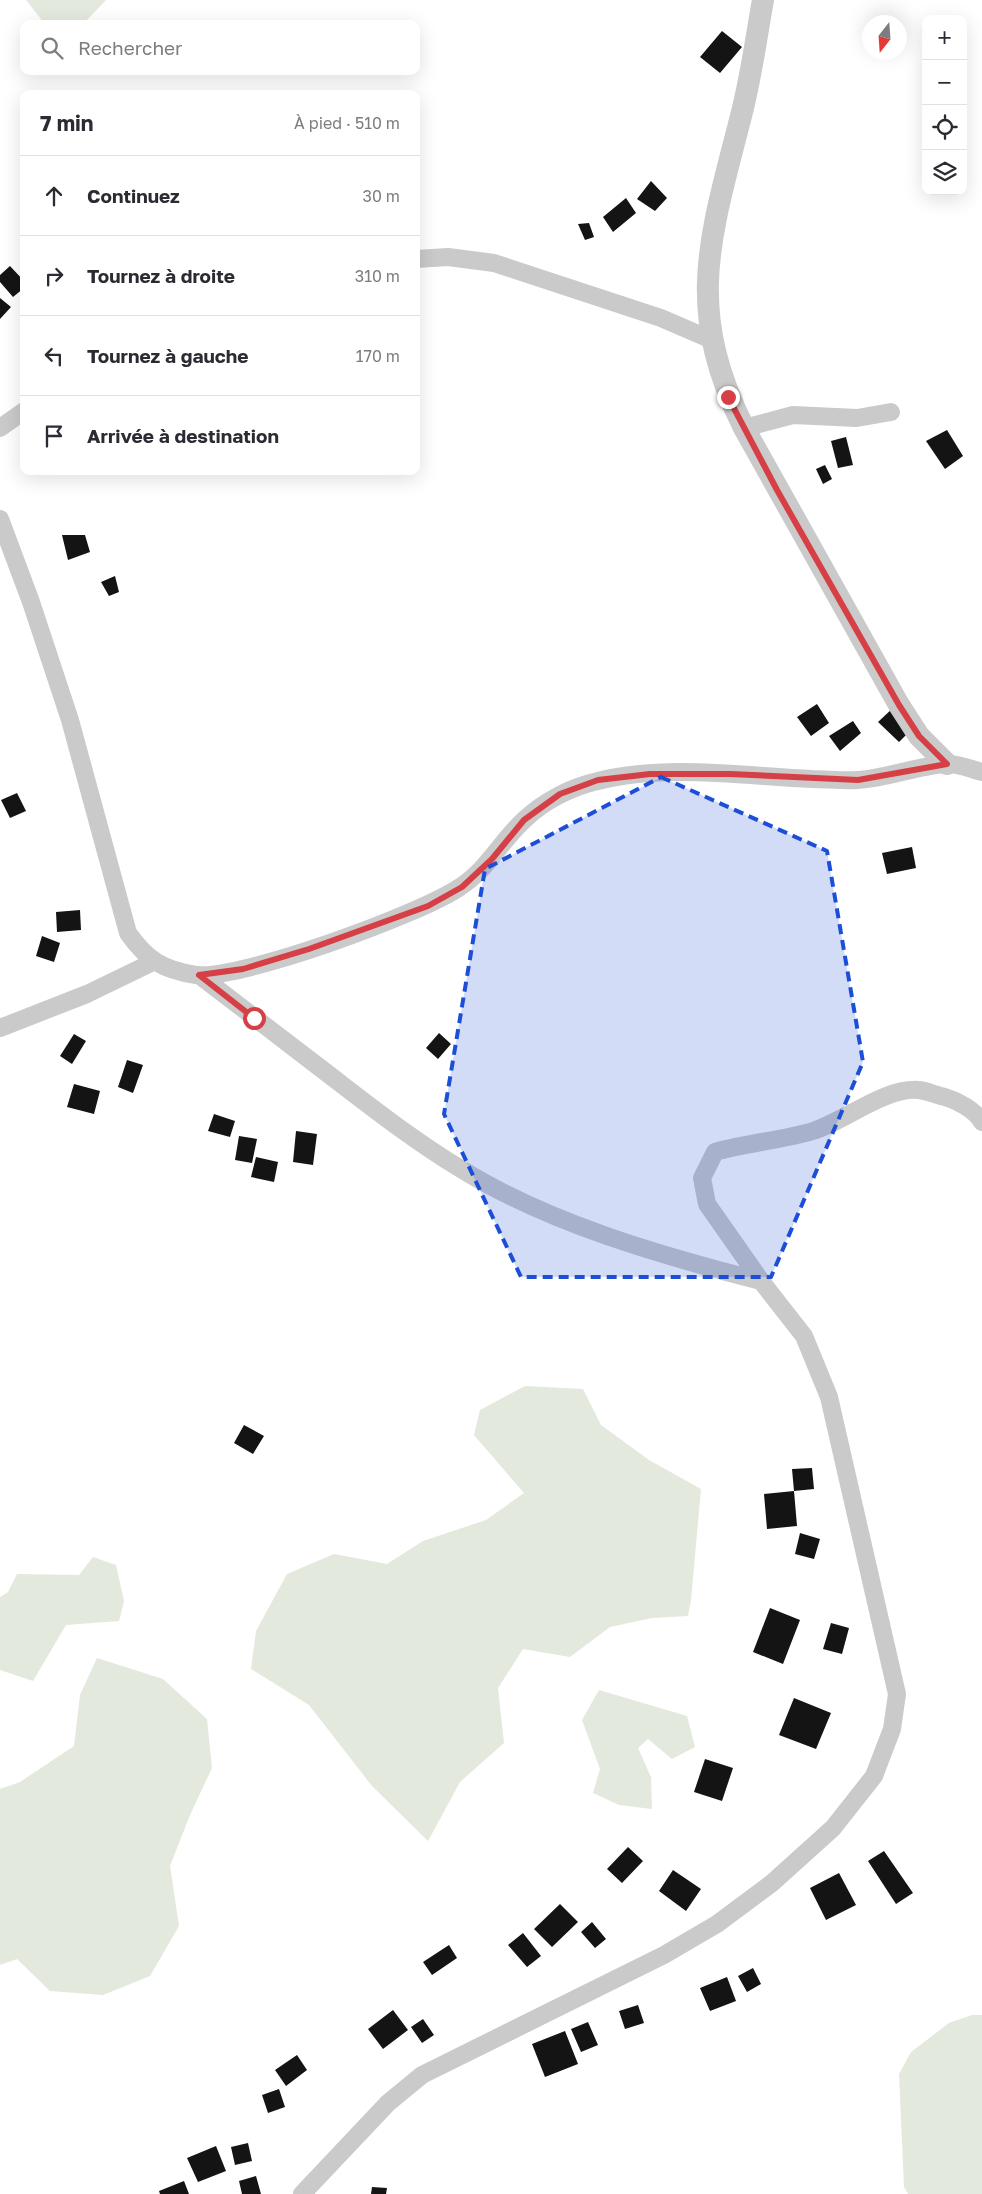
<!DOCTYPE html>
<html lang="fr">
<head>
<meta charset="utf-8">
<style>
  body { margin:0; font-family:"Golos Text",sans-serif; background:#f2f2f3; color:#2b2b33 }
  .controls { position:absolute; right:15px; top:15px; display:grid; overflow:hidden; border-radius:10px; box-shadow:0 5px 20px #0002 }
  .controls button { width:45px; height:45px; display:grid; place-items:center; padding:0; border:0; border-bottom:1px solid #e1e1e2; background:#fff; color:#2b2b33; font:25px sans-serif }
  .compass { position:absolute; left:862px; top:15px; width:45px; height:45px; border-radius:50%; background:#fff; box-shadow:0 5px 20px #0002; rotate:197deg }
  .stop { position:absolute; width:15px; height:15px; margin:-11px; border:4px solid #d53f45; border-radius:50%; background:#fff }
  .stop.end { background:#d53f45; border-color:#fff; box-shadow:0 1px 5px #0008 }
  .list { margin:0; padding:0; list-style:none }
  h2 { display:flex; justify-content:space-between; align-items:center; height:65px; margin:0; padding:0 20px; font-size:21px }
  h2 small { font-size:16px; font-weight:400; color:#7c7c81 }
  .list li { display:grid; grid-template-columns:32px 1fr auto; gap:15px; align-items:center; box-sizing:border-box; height:80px; padding:0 20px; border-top:1px solid #e1e1e2 }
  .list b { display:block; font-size:19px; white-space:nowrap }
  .list em { font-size:16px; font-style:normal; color:#7c7c81 }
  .icon { flex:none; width:28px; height:28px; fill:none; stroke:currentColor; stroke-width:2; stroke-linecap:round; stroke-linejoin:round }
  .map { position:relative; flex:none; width:982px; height:2194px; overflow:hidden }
  .search { position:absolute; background:#fff; box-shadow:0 5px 20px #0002; left:20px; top:20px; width:400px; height:55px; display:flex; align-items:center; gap:12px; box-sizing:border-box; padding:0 18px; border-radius:10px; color:#7c7c81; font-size:19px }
  .panel { position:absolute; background:#fff; box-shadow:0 5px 20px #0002; left:20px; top:90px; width:400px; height:385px; border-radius:10px }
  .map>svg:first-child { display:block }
</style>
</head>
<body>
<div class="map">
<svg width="982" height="2194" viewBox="0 0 982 2194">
  <rect width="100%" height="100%" fill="#fff"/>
  <!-- green -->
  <path fill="#e3e9dc" d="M26,0H106L83,24H45Z
    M525,1386L583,1389L601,1425L649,1460L701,1489L691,1600L688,1616L652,1618L610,1627L570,1657L523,1649L498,1688L504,1743L460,1782L428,1841L372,1786L309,1705L251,1669L256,1631L287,1574L334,1554L387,1564L423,1541L486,1520L524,1493L474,1435L480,1410Z
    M93,1557L116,1565L124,1601L119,1621L66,1625L33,1681L0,1670V1597L8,1592L17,1574L79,1575Z
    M97,1658L163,1679L207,1719L212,1768L190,1815L170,1866L179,1926L150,1976L103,1995L50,1991L17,1959L0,1965V1789L20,1782L74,1746L80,1695Z
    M599,1690L687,1716L695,1747L672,1759L648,1739L638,1748L651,1777L652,1809L619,1805L593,1793L600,1769L582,1720Z
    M972,2015H982V2194H908L904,2187L899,2074L911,2052L949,2023Z"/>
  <!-- building -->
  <path fill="#141414" d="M722,31L742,47L720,73L700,57Z
    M651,181L667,198L655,211L637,199Z
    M626,198L636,213L613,232L603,217Z
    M589,223L594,237L585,240L578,224Z
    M10,266L24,281V288L13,297L0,282V275Z
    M0,298L11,307L0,319Z
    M947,430L963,456L945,469L926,441Z
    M846,437L853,465L838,468L831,441Z
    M825,465L832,479L823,484L816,469Z
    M62,535H85L90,552L68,560Z
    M115,576L119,592L109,596L101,582Z
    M817,704L829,723L811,736L797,717Z
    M894,707L914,727L899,742L878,722Z
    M853,721L861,733L840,751L829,736Z
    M17,793L26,811L10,818L1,800Z
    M912,847L916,868L887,874L882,853Z
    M80,910L81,930L57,932L56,912Z
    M42,936L60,943L54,962L36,956Z
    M439,1033L451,1044L438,1059L426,1048Z
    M74,1034L86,1041L72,1064L60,1056Z
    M127,1060L143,1065L133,1093L118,1087Z
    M74,1084L100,1091L94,1114L67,1107Z
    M214,1114L235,1121L230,1137L208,1131Z
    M296,1131L317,1134L313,1165L293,1162Z
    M239,1136L257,1139L252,1163L235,1160Z
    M256,1157L278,1162L274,1182L251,1177Z
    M244,1425L264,1436L253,1454L234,1443Z
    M812,1468L814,1489L794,1491L797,1526L767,1529L764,1494L794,1491L792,1469Z
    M800,1533L820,1539L814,1559L795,1554Z
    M770,1608L800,1620L783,1664L753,1652Z
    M831,1623L849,1628L842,1654L823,1649Z
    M794,1698L831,1713L816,1749L779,1735Z
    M705,1759L733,1768L722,1801L694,1792Z
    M628,1847L643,1861L622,1883L607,1869Z
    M884,1851L913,1893L896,1904L868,1861Z
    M673,1870L701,1889L686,1911L659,1891Z
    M839,1873L856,1905L826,1920L810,1888Z
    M560,1904L578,1922L552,1947L534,1929Z
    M592,1922L606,1939L595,1948L581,1932Z
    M523,1933L541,1956L527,1967L508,1945Z
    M449,1945L457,1958L432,1975L423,1962Z
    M753,1968L761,1984L747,1992L738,1976Z
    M727,1977L736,2001L710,2011L700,1988Z
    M638,2005L644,2023L625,2029L619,2011Z
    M393,2010L408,2030L383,2049L368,2029Z
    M423,2019L434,2035L422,2043L411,2027Z
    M588,2022L598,2045L581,2052L571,2029Z
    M565,2031L578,2064L545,2077L532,2044Z
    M297,2055L307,2070L286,2086L275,2070Z
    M279,2089L285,2107L268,2113L262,2095Z
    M248,2143L252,2161L235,2165L231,2147Z
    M216,2146L226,2171L198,2182L187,2158Z
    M256,2176L261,2194H242L239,2181Z
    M184,2181L189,2194H160L159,2191Z
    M372,2187L387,2188L386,2194H371Z"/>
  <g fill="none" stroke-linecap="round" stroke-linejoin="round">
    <!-- minor -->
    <path stroke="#cacaca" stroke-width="18" d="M416,259L448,257L494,263L661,318L712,340
      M0,428L24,411
      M744,428L793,415L857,418L891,412
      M0,519L31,602L70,720L128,933C147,960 163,970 196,975C240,980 421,914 460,887C487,870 501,841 524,820C544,801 571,787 598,781C665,764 743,776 812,779C827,779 843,781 858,780C888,778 916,766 946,764C957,763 971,769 982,772
      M199,975C239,1006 279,1036 319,1067C365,1102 411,1139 461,1169C548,1223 662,1256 761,1281
      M0,1028L87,994L153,962
      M302,2194L388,2103L422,2075L664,1955L717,1924L772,1883L833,1828L874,1776L892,1729L897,1694L829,1397L804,1336L761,1281L707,1204L702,1178L715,1152C747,1143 783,1140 813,1131C845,1121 885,1087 919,1090C927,1091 936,1095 945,1097C958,1101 975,1110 982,1122"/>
    <!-- tertiary -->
    <path stroke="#cacaca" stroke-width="22" d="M763,0C756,39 751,78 741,116C710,238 684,308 744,428L899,705L919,736L947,764"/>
  </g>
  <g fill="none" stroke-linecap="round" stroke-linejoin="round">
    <!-- route -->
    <path stroke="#d53f45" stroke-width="6" d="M254,1018L199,975L243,969L309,949L428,906L462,887L492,859L524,820L560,794L598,780L650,774H730L858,780L947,764L919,736L899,705L777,490L728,397"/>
  </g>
  <!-- marked area -->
  <path fill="#1d4ed8" fill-opacity="0.2" stroke="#1d4ed8" stroke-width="4" stroke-dasharray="10 6" stroke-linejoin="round" d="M661,777L827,851L863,1062L771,1277H521L444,1114L485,869Z"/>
</svg>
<div class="controls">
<button>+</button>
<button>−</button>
<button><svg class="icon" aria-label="locate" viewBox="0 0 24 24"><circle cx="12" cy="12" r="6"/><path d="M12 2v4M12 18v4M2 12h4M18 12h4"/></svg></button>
<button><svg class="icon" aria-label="layers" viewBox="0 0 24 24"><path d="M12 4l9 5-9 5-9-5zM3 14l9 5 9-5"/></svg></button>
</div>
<svg class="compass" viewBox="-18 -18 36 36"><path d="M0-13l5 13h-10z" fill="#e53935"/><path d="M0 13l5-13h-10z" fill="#7c7c81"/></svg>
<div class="stop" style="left:254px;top:1018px"></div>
<div class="stop end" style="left:728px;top:397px"></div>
<div class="search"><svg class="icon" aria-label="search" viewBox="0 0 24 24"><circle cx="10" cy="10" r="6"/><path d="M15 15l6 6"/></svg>Rechercher</div>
<section class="panel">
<h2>7 min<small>À pied · 510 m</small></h2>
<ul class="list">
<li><svg class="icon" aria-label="ahead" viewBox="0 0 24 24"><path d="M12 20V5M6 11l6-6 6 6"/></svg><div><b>Continuez</b></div><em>30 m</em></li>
<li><svg class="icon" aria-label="right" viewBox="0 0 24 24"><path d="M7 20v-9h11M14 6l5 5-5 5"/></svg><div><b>Tournez à droite</b></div><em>310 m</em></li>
<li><svg class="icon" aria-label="left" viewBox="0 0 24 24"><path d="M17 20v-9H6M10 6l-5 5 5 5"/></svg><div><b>Tournez à gauche</b></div><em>170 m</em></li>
<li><svg class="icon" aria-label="arrive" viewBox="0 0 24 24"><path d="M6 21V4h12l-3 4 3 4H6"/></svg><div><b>Arrivée à destination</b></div></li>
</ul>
</section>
</div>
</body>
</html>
